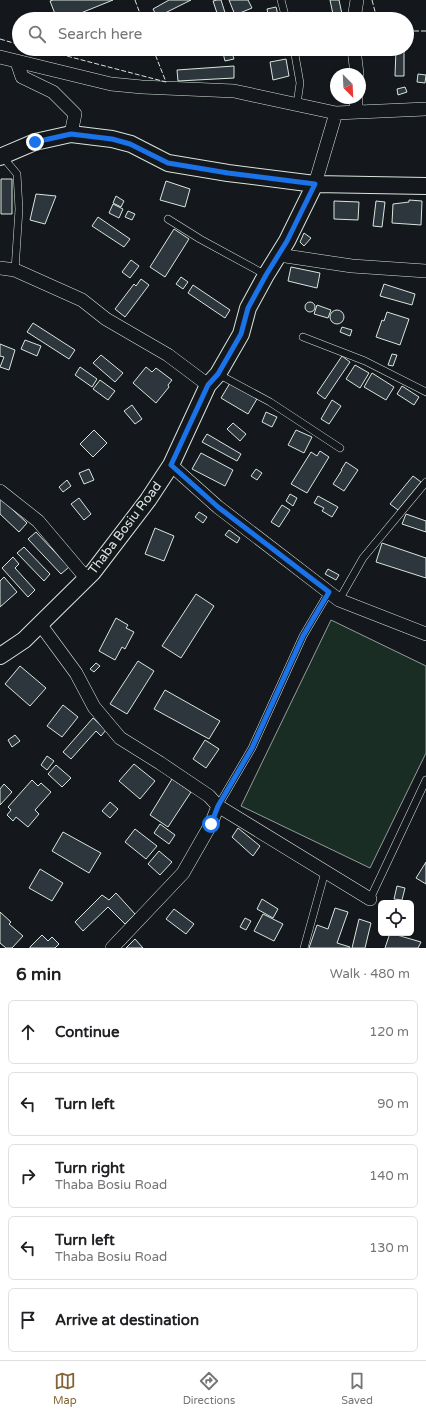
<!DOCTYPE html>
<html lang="en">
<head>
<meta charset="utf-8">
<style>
  body { margin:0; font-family:"Varela Round",sans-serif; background:#f6f6f6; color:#202124 }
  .controls { position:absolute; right:12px; bottom:12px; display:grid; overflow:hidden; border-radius:6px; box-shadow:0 1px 3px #0004 }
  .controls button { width:36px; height:36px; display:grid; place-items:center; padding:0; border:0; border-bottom:1px solid #e0e0e0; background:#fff; color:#202124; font:20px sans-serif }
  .compass { position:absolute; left:330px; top:68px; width:36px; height:36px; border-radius:50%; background:#fff; box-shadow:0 1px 3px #0004; rotate:156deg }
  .stop { position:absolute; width:12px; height:12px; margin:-9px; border:3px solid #1a73e8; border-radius:50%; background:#fff }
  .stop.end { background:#1a73e8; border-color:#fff; box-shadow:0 1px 4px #0008 }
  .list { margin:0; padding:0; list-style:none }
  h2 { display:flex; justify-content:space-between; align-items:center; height:52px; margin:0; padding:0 16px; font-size:17px }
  h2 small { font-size:13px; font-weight:400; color:#757577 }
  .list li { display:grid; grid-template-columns:26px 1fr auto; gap:12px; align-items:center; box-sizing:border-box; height:64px; margin:0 8px 8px; padding:0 8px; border:1px solid #e0e0e0; border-radius:6px }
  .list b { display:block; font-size:15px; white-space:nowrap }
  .list p { margin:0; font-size:13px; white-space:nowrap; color:#757577 }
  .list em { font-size:13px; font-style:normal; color:#757577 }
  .icon { flex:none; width:22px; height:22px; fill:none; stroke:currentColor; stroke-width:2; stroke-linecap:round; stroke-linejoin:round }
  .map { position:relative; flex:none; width:426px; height:948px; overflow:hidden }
  .search { position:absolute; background:#fff; box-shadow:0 1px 3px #0004; left:12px; right:12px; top:12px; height:44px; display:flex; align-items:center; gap:10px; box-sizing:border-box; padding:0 14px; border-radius:22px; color:#757577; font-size:15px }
  .sheet { height:412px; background:#fff }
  nav { display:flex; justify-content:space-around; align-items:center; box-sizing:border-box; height:56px; border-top:1px solid #e0e0e0; background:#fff; font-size:11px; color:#757577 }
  nav a { display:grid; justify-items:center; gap:2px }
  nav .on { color:#846436 }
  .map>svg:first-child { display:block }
</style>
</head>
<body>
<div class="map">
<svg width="426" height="948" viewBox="0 0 426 948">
  <rect width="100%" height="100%" fill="#14181c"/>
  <!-- green -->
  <path fill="#1a2d24" stroke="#939e99" d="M331,620L426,666V753L370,868L241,806Z"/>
  <!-- building -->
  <path fill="#2c363c" stroke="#d8e6dc" d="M53,0H113L66,19H57L50,1Z
    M169,0H191L163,14L166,19H158L153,9Z
    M217,0H221L227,19H219L213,1Z
    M229,0H248L252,8L235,15Z
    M330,0H339L343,19H334Z
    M276,7L279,19H269L267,9Z
    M222,49H231L234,59L225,61Z
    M396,49H404V76H395Z
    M286,59L289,76L273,80L270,62Z
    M234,66V78L178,81L177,70Z
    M418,74L426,75L425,83L417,82Z
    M405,87L407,92L398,95L397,89Z
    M1,179H12V214H1Z
    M166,181L190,189L185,207L160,200Z
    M36,194L56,196L45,224L30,220Z
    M116,196L124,201L121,207L113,203Z
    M409,200L422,201L421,225L392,223L393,204L409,202Z
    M334,201L359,202L358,220L334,219Z
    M376,201L385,202L382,227L373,226Z
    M113,204L123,209L119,218L109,213Z
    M128,211L135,214L132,220L125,217Z
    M98,217L130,239L124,247L92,226Z
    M174,229L189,239L165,277L150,267Z
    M304,233L311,238L304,246L300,242Z
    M131,260L139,266L130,278L122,272Z
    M291,267L320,273L317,288L288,281Z
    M181,277L188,282L183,289L176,284Z
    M141,279L149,285L125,317L115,309L134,284L136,286Z
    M384,284L415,294L412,305L380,296Z
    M193,285L230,310L225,318L188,293Z
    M305 307a5 5 0 1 1 10 0a5 5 0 1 1-10 0Z
    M317,305L331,310L328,318L314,314Z
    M330 317a7 7 0 1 1 14 0a7 7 0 1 1-14 0Z
    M387,312L409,319L400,345L376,337L382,320L384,321Z
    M33,323L75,350L69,359L27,332Z
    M342,327L352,330L350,336L340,332Z
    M25,340L41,346L37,356L21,349Z
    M0,344L15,350L9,370L0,367L4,357L0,356Z
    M392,354L397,355L393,366L388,365Z
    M101,355L123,373L115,382L93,363Z
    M342,356L350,362L325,399L317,393Z
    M355,365L369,373L360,388L346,379Z
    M80,367L97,379L92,387L75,375Z
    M146,367L152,372L156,368L172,380L168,385L169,387L156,403L133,383Z
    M372,373L394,387L386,400L364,387Z
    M100,380L115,391L108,400L93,389Z
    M230,383L257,399L248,414L221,398Z
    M402,386L419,397L414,405L397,394Z
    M332,400L341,406L329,424L321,419Z
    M132,405L142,419L135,424L124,411Z
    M266,412L277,417L272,427L262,422Z
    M233,423L246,434L240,441L227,429Z
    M94,430L107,443L93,457L80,444Z
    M296,430L312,437L304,453L288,445Z
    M207,434L241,454L237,461L202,442Z
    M320,451L329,457L307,493L291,484L311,452L317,456Z
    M201,453L233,470L225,486L192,469Z
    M346,462L358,470L344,491L333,484L342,470H341Z
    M89,469L94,480L84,484L79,473Z
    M256,469L262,473L257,480L251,476Z
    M413,476L421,482L398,510L390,504Z
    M67,480L71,486L63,492L59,487Z
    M290,494L297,498L293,506L286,501Z
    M318,496L338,507L332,517L322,511L324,508L314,503Z
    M0,498L27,523L19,532L0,514Z
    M79,498L91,514L84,520L71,504Z
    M282,505L290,510L279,527L271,522Z
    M199,512L207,517L203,523L195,517Z
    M406,514L426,521V532L402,524Z
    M155,528L174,536L164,561L145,554Z
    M229,530L240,538L237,543L225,535Z
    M36,532L69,567L61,574L28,539Z
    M382,543L426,558V578L376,562Z
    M24,547L50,574L44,581L17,553Z
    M13,557L19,564L15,568L35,590L28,597L2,568Z
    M328,569L339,575L336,580L325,574Z
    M4,577L17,592L0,607V581Z
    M196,594L214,606L181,658L162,646Z
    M116,618L128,625L126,628L134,632L125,649L122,647L115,660L99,651Z
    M138,661L154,671L127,714L110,704Z
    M96,663L100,666L94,672L90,669Z
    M20,666L46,688L30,706L5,684Z
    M165,690L220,721L209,739L154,709Z
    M63,705L78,717L62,737L47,726Z
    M93,718L106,730L101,736L96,731L71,759L63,752Z
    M15,735L20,741L12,747L8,740Z
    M205,740L219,749L206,768L193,759Z
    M47,756L54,761L47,770L41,765Z
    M134,764L155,781L140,799L119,781Z
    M56,765L71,778L62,787L48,774Z
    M172,779L191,792L168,827L150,815Z
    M32,780L38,786L41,783L51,792L35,810L39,814L28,827L16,817L13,821L7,815L11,810L8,807Z
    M4,784L12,792L0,805V789Z
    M110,802L118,809L110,818L102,811Z
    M160,824L175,835L169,844L154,833Z
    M238,828L260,846L253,856L232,837Z
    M135,829L157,846L146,859L125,842Z
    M63,832L101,853L89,873L52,851Z
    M159,851L172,862L160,875L148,864Z
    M426,862V884L416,878Z
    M40,869L63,883L52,901L29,888Z
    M397,886L405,888L402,900L394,899Z
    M116,893L135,914L125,924L108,907L83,931L75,922L102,895L109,900Z
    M262,899L278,909L273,918L257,909Z
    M335,908L348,912L337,943L350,947V948H309L317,925L328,929Z
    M174,909L194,924L186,934L166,919Z
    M0,912L11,922L9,924L23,936L12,948H6L0,943Z
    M263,914L283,924L274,941L254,931Z
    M245,918L251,921L246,930L240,927Z
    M359,919L371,923L365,948H352Z
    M390,933L421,942L418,948H385Z
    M42,935L48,941L52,937L59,944L55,948H30V947Z
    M135,939L143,948H126Z"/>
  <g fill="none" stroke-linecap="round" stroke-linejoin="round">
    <!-- service casing -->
    <g stroke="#d8e6dc" stroke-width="8">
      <path id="service" d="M281,0L286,19
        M294,49L300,83L297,104
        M2,156L17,174L19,209L15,270
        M168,219L200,239L266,275
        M303,337L365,361L426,392
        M218,374L270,402L340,448
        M339,600L363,558L426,482
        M218,806L252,748L303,636L329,592
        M370,899L426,780
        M304,948L325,872"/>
    </g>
    <!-- minor casing -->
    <g stroke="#d8e6dc" stroke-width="14">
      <path id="minor" d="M354,19L357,0
        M354,49L357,74
        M0,57L111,84L142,87L234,91L336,113L426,109
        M17,62L22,77L53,92L75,114L71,134
        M356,112V98
        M315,184L336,113
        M279,255L352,266L426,271
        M0,268L15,270L82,300L106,319L168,355L208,385
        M171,465L218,507L339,600L426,634
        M0,491L38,521L87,579
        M40,624L76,673L94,707L120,738L160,763L209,796L218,806L370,899
        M112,948L183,873L211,824L218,806"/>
    </g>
    <!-- tertiary casing -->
    <g stroke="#d8e6dc" stroke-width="18">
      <path id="tertiary" d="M0,157L35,142L71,134L112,139L131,144L168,163L228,173L315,184L426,186
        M0,656L24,640L93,572L148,500L171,465L208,385L218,374L241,334L248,308L266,275L287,241L315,184"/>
    </g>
    <!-- service -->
    <use href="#service" stroke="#14181c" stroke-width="7"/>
    <!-- minor -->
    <use href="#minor" stroke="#14181c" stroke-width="13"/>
    <!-- tertiary -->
    <use href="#tertiary" stroke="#14181c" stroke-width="16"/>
    <!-- fence -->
    <path stroke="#d8e6dc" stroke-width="1" stroke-dasharray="5 2" stroke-linecap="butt" d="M135,0L142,19
      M372,0L377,19
      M407,31H426
      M0,39L17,44
      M40,49L166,82L153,49"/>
  </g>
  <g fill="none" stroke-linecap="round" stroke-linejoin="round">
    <!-- route -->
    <path stroke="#1a73e8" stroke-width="5" d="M35,142L71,134L112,139L130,144L168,163L228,173L315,184L287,241L266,275L248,308L241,334L218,374L208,385L171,465L218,507L329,592L303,636L252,748L218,806L211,824"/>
  </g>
  <g text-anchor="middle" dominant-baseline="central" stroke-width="3" stroke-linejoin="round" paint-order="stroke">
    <!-- street labels -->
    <g font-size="13" fill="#d8e6dc" stroke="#14181c">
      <text transform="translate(125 528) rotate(-53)">Thaba Bosiu Road</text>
    </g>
  </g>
</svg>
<div class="controls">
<button><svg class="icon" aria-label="locate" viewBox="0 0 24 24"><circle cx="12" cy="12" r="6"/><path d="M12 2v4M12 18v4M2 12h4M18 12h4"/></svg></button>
</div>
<svg class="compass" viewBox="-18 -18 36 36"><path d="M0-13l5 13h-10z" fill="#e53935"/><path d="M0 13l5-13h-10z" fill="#757577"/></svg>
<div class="stop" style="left:211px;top:824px"></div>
<div class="stop end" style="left:35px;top:142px"></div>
<div class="search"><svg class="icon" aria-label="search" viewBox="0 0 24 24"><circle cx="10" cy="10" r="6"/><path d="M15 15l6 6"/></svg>Search here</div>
</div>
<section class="sheet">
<h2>6 min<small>Walk · 480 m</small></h2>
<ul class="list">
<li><svg class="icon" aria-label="ahead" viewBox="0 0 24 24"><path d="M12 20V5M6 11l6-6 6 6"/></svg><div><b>Continue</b></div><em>120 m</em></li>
<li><svg class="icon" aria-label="left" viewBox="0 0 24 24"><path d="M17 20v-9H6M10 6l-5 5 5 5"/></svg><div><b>Turn left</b></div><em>90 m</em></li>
<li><svg class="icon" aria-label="right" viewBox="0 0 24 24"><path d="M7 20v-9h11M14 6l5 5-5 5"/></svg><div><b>Turn right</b><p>Thaba Bosiu Road</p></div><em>140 m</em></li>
<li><svg class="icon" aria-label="left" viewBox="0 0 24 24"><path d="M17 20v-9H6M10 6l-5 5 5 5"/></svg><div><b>Turn left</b><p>Thaba Bosiu Road</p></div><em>130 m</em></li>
<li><svg class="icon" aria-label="arrive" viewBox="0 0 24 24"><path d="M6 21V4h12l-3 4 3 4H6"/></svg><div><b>Arrive at destination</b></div></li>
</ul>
</section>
<nav>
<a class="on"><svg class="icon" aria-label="map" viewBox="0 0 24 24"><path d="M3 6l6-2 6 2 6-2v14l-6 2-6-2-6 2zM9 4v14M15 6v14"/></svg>Map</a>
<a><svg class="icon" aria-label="directions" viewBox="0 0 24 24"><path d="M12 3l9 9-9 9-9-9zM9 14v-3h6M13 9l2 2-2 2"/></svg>Directions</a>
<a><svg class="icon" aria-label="saved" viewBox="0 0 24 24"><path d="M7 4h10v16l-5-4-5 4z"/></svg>Saved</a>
</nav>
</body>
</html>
